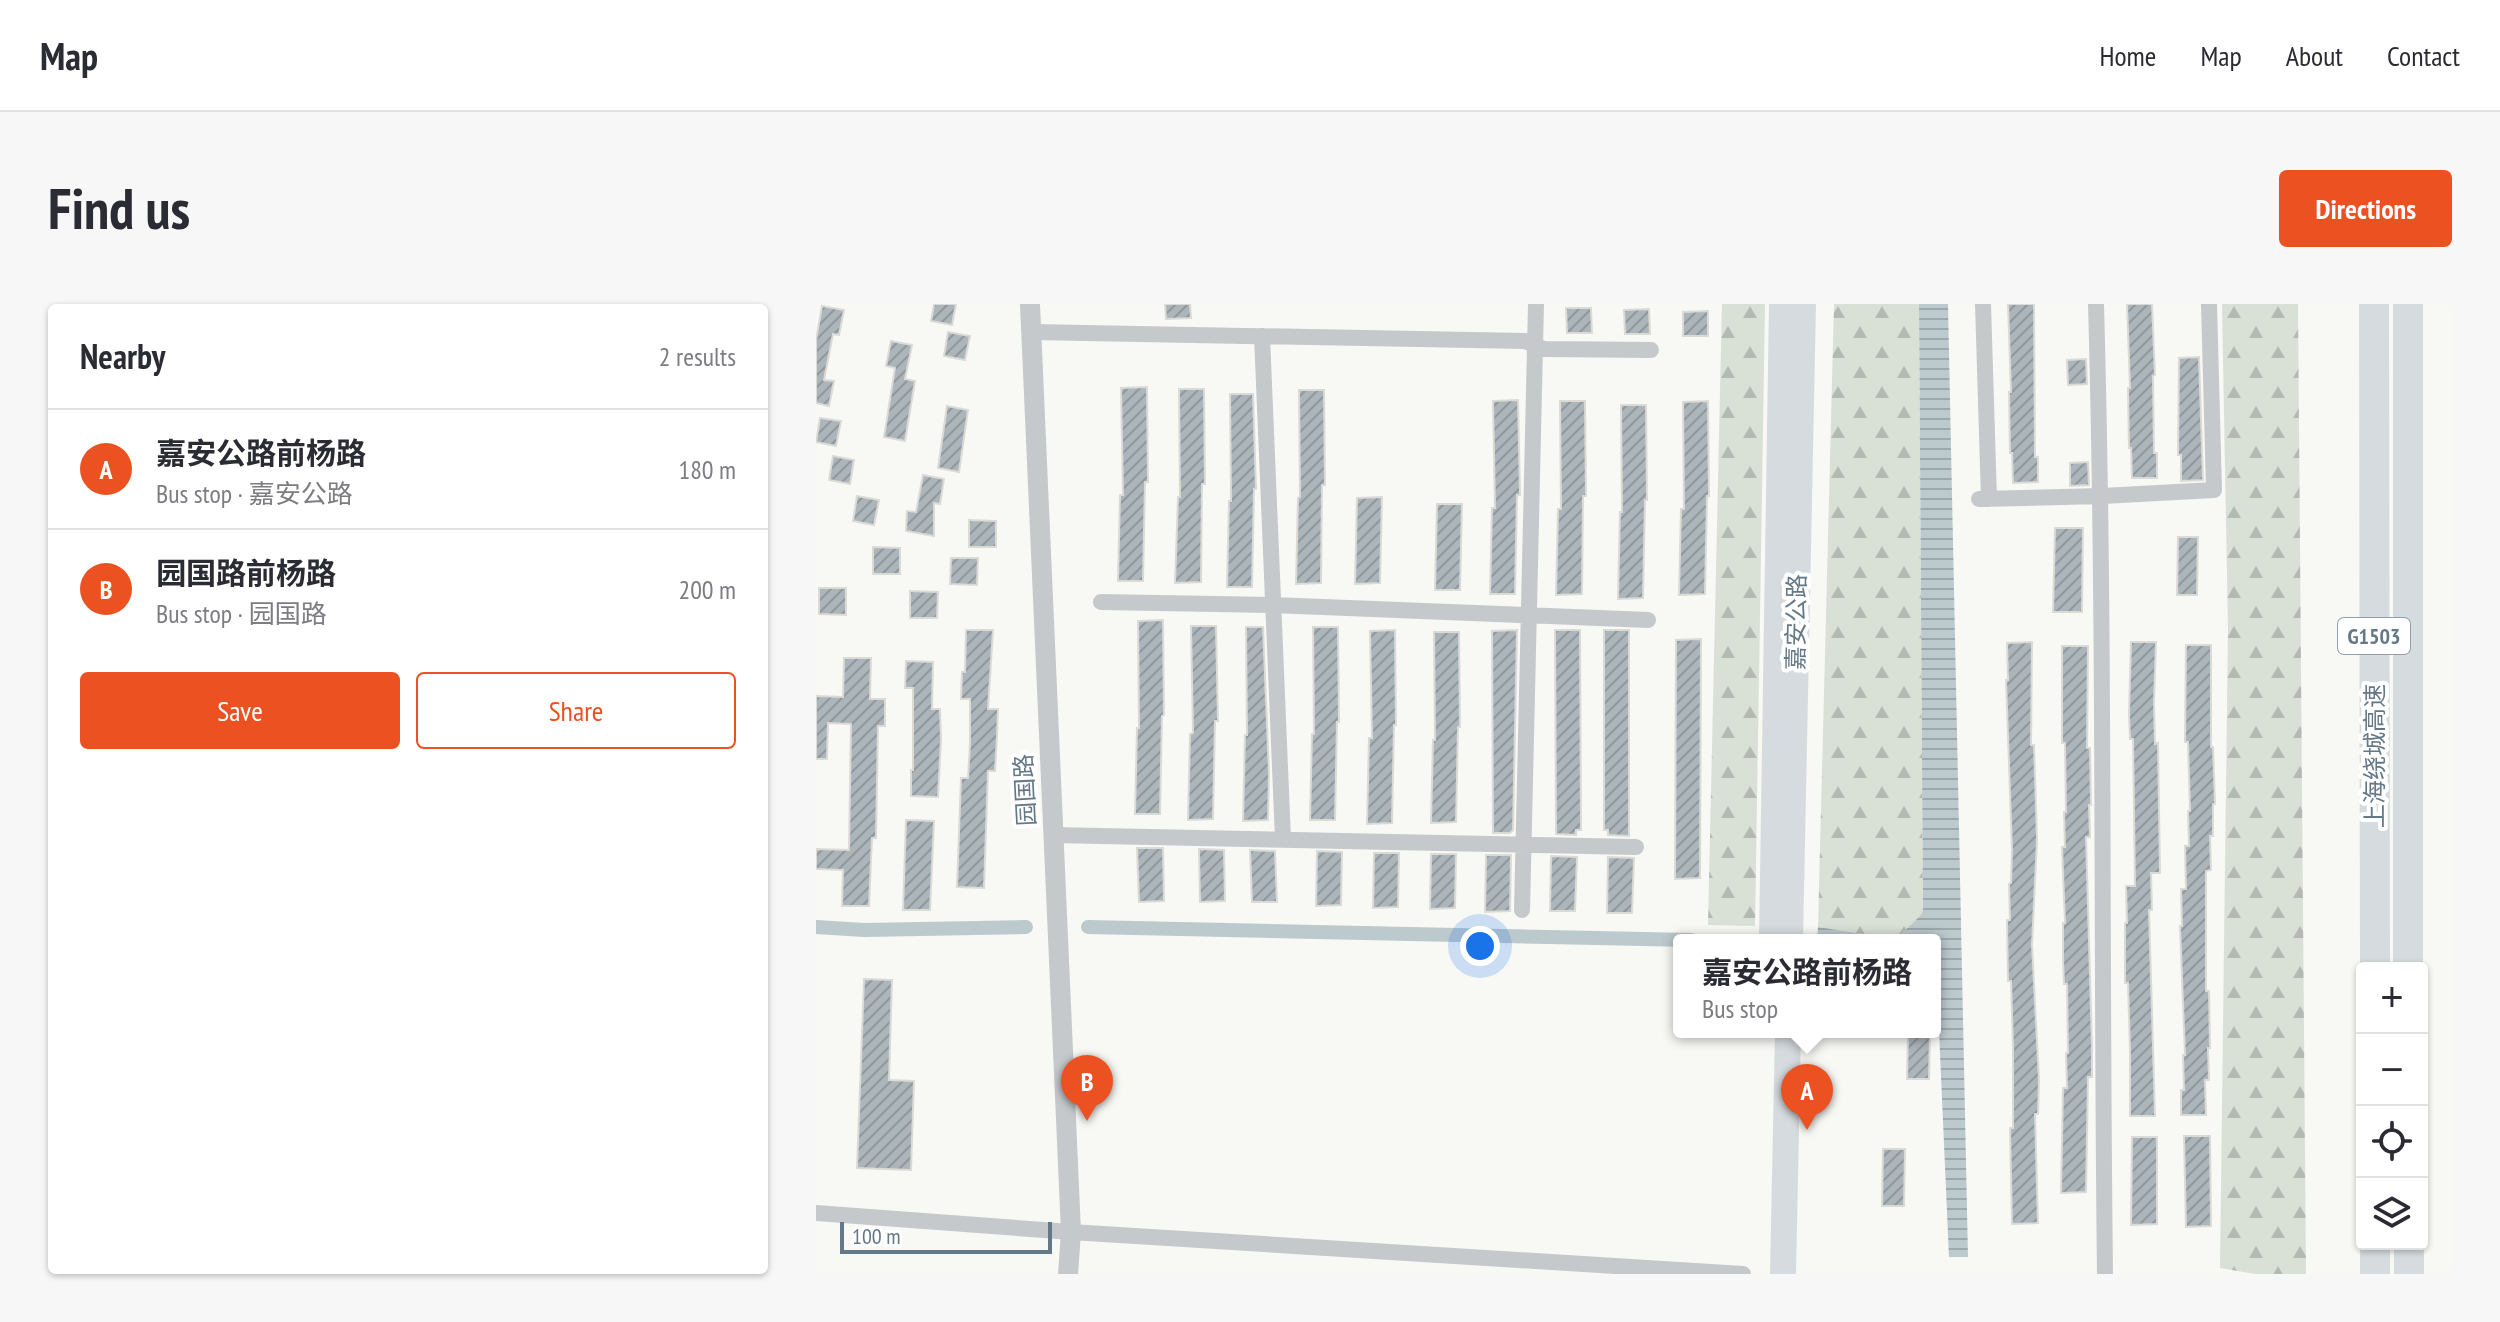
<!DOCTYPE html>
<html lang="en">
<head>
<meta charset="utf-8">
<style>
  body { margin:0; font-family:"PT Sans Narrow","Noto Sans SC",sans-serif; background:#f7f7f7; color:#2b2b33 }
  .controls { position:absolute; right:24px; bottom:24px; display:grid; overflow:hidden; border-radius:8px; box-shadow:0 2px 6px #0004 }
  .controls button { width:72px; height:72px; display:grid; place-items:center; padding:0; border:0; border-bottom:2px solid #e1e1e2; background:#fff; color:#2b2b33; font:40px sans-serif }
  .scale { position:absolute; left:24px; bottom:20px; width:212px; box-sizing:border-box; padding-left:8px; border:4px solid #657887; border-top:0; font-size:22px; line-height:28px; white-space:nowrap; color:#657887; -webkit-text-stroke:6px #fff; paint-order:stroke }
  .you { position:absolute; left:664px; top:642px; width:28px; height:28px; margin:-20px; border:6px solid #fff; border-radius:50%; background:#1a73e8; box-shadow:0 0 0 12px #1a73e833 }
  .badge { display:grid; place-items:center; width:52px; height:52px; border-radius:50%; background:#ec5121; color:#fff; font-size:26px; font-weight:700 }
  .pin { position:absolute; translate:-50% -66px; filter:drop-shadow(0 2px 4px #0008) }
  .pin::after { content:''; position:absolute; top:42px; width:28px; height:24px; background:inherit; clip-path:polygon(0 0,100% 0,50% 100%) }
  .popup { position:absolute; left:857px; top:630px; width:268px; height:104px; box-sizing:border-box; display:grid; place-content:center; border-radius:8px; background:#fff; filter:drop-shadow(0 2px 6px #0005); font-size:26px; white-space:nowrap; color:#7c7c81 }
  .popup b { font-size:30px; color:#2b2b33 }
  .popup::after { content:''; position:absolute; left:50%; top:100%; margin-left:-16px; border:16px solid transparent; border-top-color:#fff }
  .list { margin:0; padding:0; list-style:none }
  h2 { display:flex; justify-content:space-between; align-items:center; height:104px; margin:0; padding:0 32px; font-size:34px }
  h2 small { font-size:26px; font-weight:400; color:#7c7c81 }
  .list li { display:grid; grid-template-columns:52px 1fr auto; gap:24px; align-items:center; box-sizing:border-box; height:120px; padding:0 32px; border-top:2px solid #e1e1e2 }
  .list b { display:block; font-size:30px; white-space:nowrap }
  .list p { margin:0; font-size:26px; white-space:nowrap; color:#7c7c81 }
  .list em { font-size:26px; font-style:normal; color:#7c7c81 }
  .actions { display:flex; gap:16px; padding:24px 32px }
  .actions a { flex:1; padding:18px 0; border:2px solid #ec5121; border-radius:8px; text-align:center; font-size:28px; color:#ec5121 }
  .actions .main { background:#ec5121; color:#fff }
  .icon { flex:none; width:44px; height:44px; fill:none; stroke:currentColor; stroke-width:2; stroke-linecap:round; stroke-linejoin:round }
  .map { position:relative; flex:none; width:1636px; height:970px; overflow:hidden; border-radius:8px }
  header { display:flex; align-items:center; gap:48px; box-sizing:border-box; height:112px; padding:0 40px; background:#fff; border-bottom:2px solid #e1e1e2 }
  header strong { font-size:38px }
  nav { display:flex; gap:44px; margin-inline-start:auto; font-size:28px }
  .intro { display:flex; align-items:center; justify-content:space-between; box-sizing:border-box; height:192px; padding:0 48px }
  h1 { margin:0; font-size:56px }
  .button { padding:20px 36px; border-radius:8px; background:#ec5121; color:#fff; font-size:28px; font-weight:700 }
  main { display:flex; gap:48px; padding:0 48px }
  aside { flex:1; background:#fff; border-radius:8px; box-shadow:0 2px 6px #0004 }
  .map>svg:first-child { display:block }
</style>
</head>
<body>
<header>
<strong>Map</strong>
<nav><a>Home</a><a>Map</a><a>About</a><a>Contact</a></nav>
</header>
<div class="intro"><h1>Find us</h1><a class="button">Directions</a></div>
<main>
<aside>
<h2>Nearby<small>2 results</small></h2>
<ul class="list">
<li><span class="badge">A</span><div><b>嘉安公路前杨路</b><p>Bus stop · 嘉安公路</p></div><em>180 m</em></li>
<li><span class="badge">B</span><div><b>园国路前杨路</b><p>Bus stop · 园国路</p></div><em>200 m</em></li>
</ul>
<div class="actions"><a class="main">Save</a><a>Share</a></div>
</aside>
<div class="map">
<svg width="1636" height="970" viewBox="0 0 1636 970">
  <defs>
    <pattern id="forest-firs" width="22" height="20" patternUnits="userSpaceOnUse" patternTransform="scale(2)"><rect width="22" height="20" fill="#d9e0d6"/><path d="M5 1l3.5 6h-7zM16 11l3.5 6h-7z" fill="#b4bab3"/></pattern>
    <pattern id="water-rules" width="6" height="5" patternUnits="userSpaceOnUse" patternTransform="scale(2)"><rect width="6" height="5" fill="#bcc9cd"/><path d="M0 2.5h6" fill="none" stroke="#9ca8ac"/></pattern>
    <pattern id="building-hatch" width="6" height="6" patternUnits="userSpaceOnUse" patternTransform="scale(2)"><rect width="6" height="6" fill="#acb5ba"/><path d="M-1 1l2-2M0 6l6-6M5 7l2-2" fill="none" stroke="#90989d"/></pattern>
  </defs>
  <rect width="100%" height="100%" fill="#f8f8f5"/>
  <!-- forest -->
  <path fill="url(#forest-firs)" d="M906,0H949L939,622L892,621Z
    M1018,0H1103L1107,609L1080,635L1002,623Z
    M1406,0H1482L1490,970H1439L1404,964L1412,325Z"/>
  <!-- water -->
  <path fill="url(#water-rules)" d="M1103,0H1132L1152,953H1133L1119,636H1001L1002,623L1080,635L1107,609Z"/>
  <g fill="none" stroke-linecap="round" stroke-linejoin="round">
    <!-- canal -->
    <path stroke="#bcc9cd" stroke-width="14" d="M0,623L48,626L210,623
      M272,623L875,636"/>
  </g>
  <!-- building -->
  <path fill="url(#building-hatch)" stroke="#dadad7" stroke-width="2" d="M118,0H140L136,21L115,17Z
    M349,0H374L375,14L350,15Z
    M1192,0H1218L1219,153H1222V178L1197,179L1196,149H1194L1193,88H1195Z
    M1311,0H1336L1339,71L1337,72L1338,149H1341V174H1316L1315,144H1313L1312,84H1314Z
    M6,2L28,6L23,31L17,30L8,76L18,77L13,102L0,99V36Z
    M750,4H775L776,29H751Z
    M833,5L834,30H809L808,6Z
    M892,7V32H867V8Z
    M132,28L154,32L149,56L128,52Z
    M75,37L96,41L89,75L99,77L89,137L68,133L79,64L70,62Z
    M1383,53L1387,176L1365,177V151H1362L1363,54Z
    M1270,55L1271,80L1252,81L1251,56Z
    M331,83L332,178H329L327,277H302L304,191H307L305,84Z
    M363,85H388L389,180H386L385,278L359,279L362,193H364Z
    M483,86H508L509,181H506L505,279L480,280L482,194L484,193Z
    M414,90H437L440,185H438L436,283H411L413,197H415Z
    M702,96L704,191H701L699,290H674L676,204H679L677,97Z
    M744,97H769L770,192H767L766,290L740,291L742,205H745Z
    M892,97L893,192H891L889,290L863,291L865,205H868L867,98Z
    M805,101H830L831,196H829L827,294L802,295L804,208H806Z
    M131,102L152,106L143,168L122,164Z
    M4,114L25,117L20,142L0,138Z
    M17,152L38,156L34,180L13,176Z
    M1272,158L1273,181L1254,182V159Z
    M107,171L128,175L124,200L118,199V232L90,227L91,207L100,208Z
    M41,192L63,196L58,221L37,217Z
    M566,193L564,279L539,280L541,194Z
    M621,200H646L644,286H619Z
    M153,216L180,217V243H153Z
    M1239,224H1267L1266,308H1237Z
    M1362,233H1382L1381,291H1361Z
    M57,243L84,244V270H57Z
    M135,254H162L161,281L134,280Z
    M3,284H30V311L3,310Z
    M94,287L122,288L121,314H94Z
    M347,316L348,411L346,412L344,510H319L321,424H323L322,317Z
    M375,322H400L402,417H399L397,515L372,516L374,430L377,429Z
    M430,323H447L453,469L452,516L427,517L429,431H431Z
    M497,323H522L523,418H521L519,516H494L496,430H498Z
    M150,326H177L172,405H182L181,432L179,467H172L168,584L141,583L145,474H152L154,440V395H145L146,368H149Z
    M579,326L580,421H578L576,519L551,520L553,434H556L554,327Z
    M701,326L697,526L694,529H677L676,327Z
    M739,326H764L765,526H760V531L740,530Z
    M788,326H813V532L792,531V526H788Z
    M618,328H643L644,423H642L640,518L615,519L617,436H619Z
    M885,335L884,574L859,575L860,336Z
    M1216,338L1215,441H1218L1221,535L1216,641L1223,776L1222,810H1219L1222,919L1196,920L1194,824H1197V743L1195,677H1192L1191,616H1194L1193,580L1195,579L1196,545L1190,376H1192L1191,339Z
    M1315,338H1340L1338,399L1339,440L1342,439L1344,569H1335L1336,606H1333L1339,812H1314V746L1312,679H1309V619H1311L1310,582H1319L1317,435H1314L1313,410Z
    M1370,341H1395V443H1397L1399,500H1397V532H1394L1395,566L1390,567V687H1393L1394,744H1392L1393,776H1389L1390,811H1365V786H1368L1367,751H1369L1364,622H1366L1365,585H1370L1369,542H1373L1372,507H1374L1372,438H1369Z
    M1246,342H1272L1271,444H1274L1275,501H1273L1274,533H1270L1276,742V773H1272L1270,888L1245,889L1247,784H1251L1250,749H1252L1251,680H1248L1247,655V619H1249L1246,543H1249L1248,508H1250L1249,439H1246Z
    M28,354H55L54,395H69V422H62L60,534H56L53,602H26L27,566L0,565V545L33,546L35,420L12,419L11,455H0V392L27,393Z
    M90,357L117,358L116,405H124L125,435L122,493L95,492V466H97V384H89Z
    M90,516L118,517L114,606H87Z
    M321,544H347L348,597L323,598Z
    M383,545L408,546L409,597L384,598Z
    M434,546L459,547L461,598H436Z
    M501,547L526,548L525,601L500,602Z
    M558,549H583L582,603L557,604Z
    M615,550H640L639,604L614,605Z
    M670,551H695L694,607L669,608Z
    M735,552L761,553L759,607H734Z
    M792,553L818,554L816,609H791Z
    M48,675L76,676L73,776L98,777L95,866L41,864Z
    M1092,728H1114L1113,775H1091Z
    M1368,832H1394L1395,922L1370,923Z
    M1316,833H1341V920L1315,921Z
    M1067,845H1089L1088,902H1066Z"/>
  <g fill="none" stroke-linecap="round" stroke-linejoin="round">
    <!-- minor -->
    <path stroke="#c5c9cc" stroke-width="16" d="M1167,0L1173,195
      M1280,0C1289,323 1285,647 1289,970
      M216,28L709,37L728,45L835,46
      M446,32L467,535
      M1163,195L1286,192L1398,186L1393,0
      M285,298L457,301L832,316
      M237,531L820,543
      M706,606L720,0
      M0,909L255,928L927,970"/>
    <!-- tertiary -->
    <path stroke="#c5c9cc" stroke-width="20" d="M214,0L255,928L252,970"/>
    <!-- primary -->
    <path stroke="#d6dbdf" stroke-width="26" d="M956,636L966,0
      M974,636L987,0
      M967,970L972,728"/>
    <!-- motorway -->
    <path stroke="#d6dbdf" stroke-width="30" d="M1558,0L1559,664
      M1592,0V664
      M1559,940V970
      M1593,940V970"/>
  </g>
  <g text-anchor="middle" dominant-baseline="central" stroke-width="8" stroke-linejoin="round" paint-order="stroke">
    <!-- shield labels -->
    <rect fill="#fff" stroke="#93a0ab" stroke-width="2" x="1522" y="314" width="72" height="36" rx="6"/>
    <g font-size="22" font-weight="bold" fill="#657887">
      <text x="1558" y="332">G1503</text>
    </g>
    <!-- street labels -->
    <g font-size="24" fill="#657887" stroke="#fff">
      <text transform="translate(980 318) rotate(-89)">嘉安公路</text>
      <text transform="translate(1558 452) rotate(-90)">上海绕城高速</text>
      <text transform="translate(209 486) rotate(-93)">园国路</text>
    </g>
  </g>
</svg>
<div class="controls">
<button>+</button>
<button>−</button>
<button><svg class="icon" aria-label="locate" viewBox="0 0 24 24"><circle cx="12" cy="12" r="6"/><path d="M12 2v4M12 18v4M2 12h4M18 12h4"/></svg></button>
<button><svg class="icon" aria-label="layers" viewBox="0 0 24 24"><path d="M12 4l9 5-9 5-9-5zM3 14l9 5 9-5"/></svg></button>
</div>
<div class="scale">100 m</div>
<div class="you"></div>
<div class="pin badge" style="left:991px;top:826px">A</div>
<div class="popup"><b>嘉安公路前杨路</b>Bus stop</div>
<div class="pin badge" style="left:271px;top:817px">B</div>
</div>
</main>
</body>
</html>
